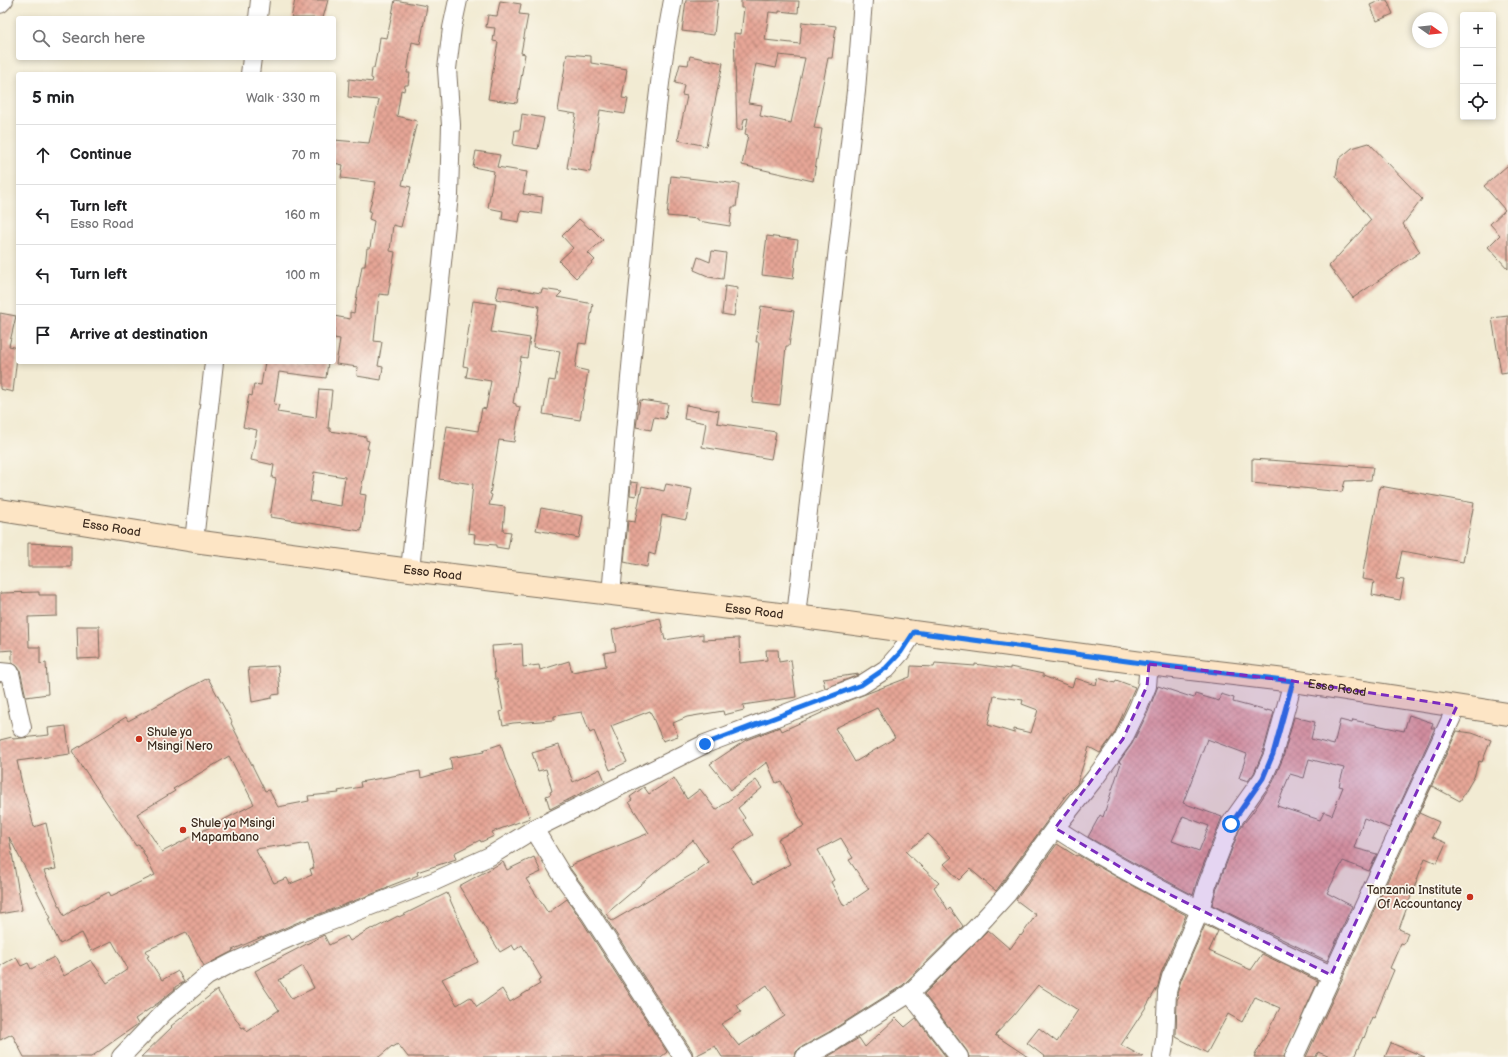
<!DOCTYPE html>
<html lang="en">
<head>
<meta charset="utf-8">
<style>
  body { margin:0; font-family:"Balsamiq Sans",sans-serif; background:#f6f6f6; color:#202124 }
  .controls { position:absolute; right:12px; top:12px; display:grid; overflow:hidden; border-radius:4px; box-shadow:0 2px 6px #0003 }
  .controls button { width:36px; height:36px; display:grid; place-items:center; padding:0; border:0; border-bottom:1px solid #e0e0e0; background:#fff; color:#202124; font:20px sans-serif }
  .compass { position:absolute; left:1412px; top:12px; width:36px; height:36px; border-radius:50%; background:#fff; box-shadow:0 2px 6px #0003; rotate:105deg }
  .stop { position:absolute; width:12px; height:12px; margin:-9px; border:3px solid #1a73e8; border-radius:50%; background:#fff }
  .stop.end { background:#1a73e8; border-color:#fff; box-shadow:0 1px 4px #0008 }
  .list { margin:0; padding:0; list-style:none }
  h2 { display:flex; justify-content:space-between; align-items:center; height:52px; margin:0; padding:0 16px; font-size:17px }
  h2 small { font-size:13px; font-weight:400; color:#757577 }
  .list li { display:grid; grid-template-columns:26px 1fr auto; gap:12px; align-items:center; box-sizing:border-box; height:60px; padding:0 16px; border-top:1px solid #e0e0e0 }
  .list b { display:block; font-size:15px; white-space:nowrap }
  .list p { margin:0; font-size:13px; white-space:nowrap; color:#757577 }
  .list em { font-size:13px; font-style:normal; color:#757577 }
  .icon { flex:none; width:22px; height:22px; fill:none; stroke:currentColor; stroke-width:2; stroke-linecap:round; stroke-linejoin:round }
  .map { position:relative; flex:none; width:1508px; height:1057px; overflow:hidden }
  .search { position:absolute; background:#fff; box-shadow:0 2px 6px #0003; left:16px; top:16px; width:320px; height:44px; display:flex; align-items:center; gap:10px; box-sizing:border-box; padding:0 14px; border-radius:4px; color:#757577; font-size:15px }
  .panel { position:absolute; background:#fff; box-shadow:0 2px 6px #0003; left:16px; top:72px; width:320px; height:292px; border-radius:4px }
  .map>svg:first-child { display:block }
</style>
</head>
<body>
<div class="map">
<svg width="1508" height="1057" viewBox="0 0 1508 1057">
  <defs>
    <pattern id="building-cross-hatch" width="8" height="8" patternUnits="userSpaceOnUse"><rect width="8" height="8" fill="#e6a696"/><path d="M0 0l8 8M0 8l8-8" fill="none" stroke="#bc877a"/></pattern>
  </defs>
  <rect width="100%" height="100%" fill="#fbf7ec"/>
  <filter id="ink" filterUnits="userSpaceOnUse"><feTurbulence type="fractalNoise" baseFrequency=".025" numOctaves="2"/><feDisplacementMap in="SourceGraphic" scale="8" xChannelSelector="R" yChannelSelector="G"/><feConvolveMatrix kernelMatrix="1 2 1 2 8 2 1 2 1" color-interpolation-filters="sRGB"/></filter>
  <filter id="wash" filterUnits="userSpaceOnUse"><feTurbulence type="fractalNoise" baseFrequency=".012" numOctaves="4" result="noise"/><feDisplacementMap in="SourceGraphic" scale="16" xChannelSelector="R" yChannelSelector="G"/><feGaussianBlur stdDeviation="0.9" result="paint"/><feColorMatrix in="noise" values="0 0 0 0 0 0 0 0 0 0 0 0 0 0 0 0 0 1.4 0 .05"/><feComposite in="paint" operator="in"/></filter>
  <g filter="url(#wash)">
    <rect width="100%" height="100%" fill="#f2ebd3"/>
    <g id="blocks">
      <!-- building -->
      <path fill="url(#building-cross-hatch)" fill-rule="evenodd" d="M295,0H328L323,18H291Z
        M395,0L427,6L420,44L412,42L407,73H410L408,85H405L404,91L401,90L397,116L417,121L402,185L411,187L401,227L393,225L390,251L395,252L388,295L379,294L374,341L382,342L378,366L383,367L381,380L357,376L358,367L336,364L340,339L334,338V316L350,319V312L354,313L362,266H365L367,248H370L374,221L369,219L371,211H369L376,182L341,178L343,165L334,163V140L369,143L379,100L348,97L349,79L372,82L373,79L371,78L372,68H374L377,53H378L380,37L387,38Z
        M686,0H718L714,35L682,31Z
        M741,0L799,1L798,13L779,11V13L769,12L765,40L800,44L802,22L836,26L832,58H828L814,128L822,129L813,181L742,165L748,135L745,134L748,118L744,119L742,130H737L734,33L741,34L744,8H741ZM779,55L805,58L791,123L760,116L762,105L748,103L756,64L776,68Z
        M1381,0H1387L1393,14L1377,21L1370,5Z
        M500,1L521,4L519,14L528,15L521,53L525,54L517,103L488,99L498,42L493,41L495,28L486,27L488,15L497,16Z
        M567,54L591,56V63L627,69L622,98L628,99L625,114L600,110L590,172L567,168L576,114L558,111Z
        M690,56L723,63L706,146L678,140L687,96L682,95L684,85L675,83L680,64L688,65Z
        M522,114L544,118L538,149L513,145L515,130H520Z
        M1369,143L1422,199L1403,224L1420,252L1353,298L1329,266L1371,220L1336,176L1339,159L1352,148Z
        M476,151L500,155L497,167L527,172L523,194L543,197L541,214L521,211L519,222L502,219L503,211L488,208L494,171L473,167Z
        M1508,165V269L1488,247L1500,235L1490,224L1505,210L1484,186Z
        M671,176L739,184L736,207H732L730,226L698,221V219L667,216Z
        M579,219L590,229L591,228L603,240L588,253L595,260L576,278L559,261L573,248L562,236Z
        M767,236L798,240L793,279L762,275Z
        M712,251L726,253L723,279L708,277V276L694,270L698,257L710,262Z
        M499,286L541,293L542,289L562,292L557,297L593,304L586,344L579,343L575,368L588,371L580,420L543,414L549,380L555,381L560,351L533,347L539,306L496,299Z
        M725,286L738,288L734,316L722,314Z
        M473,301L496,304L491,332L530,338L527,358L521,357L513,403L516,404V406L520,407L514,442L499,440L490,494L492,495L489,505L505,507L503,531L511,532L508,549L496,547V545L474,543L475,534L468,533L473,484L439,479L447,426L478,431L482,408L486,409L491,381L466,377L468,367L463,366Z
        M761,306L794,311L789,346H786L780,405L752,402L759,342H756Z
        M0,313L16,316L9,346L18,348L13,392L0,389Z
        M1508,316V372L1501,373L1492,318Z
        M265,362H328L326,378L279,372L274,404L279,405L277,412L316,418L319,389L332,390L328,428H330V431L366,437V440L369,441L367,449H369L360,494L366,495L361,531L270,517L276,479L272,478L274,465L251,460L257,430L243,427L249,395L252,396L254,384L261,385ZM314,472L345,477L341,506L310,501Z
        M640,400L668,404L665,419L654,417L651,430L636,427Z
        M686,405L719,411L717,423L776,432L771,459L702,447L706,423L684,419Z
        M1252,459L1373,467L1371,480L1345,481L1342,492L1252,483Z
        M631,482L638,483L636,496L630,495Z
        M666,484L692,489L686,520L662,515L655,555L649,553L647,567L624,562L628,521L635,522L642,486L664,491Z
        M1380,486L1474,503L1463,562L1402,551L1396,579L1404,580L1400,600L1372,595L1374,581L1362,579L1365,561H1366Z
        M541,508L583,516L579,538L536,530Z
        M28,543L71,545V567H28Z
        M39,592V595H57V616L28,617L29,647H40V664L46,663L48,694L26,697L20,670L17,666L12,663V650L0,651V593Z
        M660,618L665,640L703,634V640L739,638L740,663L767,660L766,650H778L779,662L791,660L796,697L743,705L744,710L724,715L723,711L687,717L673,723L678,736L663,741L650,711L611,726L627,762L610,770L594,731L590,733L582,712L554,716V720L513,723L503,725L500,712L503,711L497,679H495L492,646L522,644L523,667L539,665L540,670L569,661L572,672L606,666L604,653L616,651L612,630Z
        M77,626H99L100,658L78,659Z
        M935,663L975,666V664L1010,669V667L1043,674V676L1072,687L1075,678L1096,685L1098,678L1115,683L1116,680L1135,687L1114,734L1100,753L1089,747L1077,784L1066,795L996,891L970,869L959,880L944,864L952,857L928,834L906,852L939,883L934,887L948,910L950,908L963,926L903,985L829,1032L800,1048L796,1052L795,1057H722L715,1046L693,1057L692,1051L600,909L569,867L572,866L571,865L649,833L629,802L632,800L630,797L644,787L649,794L674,778L687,799L700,789L716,810L756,780L762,788L738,808L745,818L743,820L753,835L732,849L754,884L790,864L778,839L804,826L781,781L776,783L767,762L731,790L710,764L746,740L780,727L782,731L850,700L910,677L911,666L934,667ZM994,696L1023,700L1022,704L1038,710L1031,733L1014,729V733L988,725ZM877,708L895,738L855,762L835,728ZM841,838L853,858L849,860L869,889L844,906L831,882L834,880L818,850ZM693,840L708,862L697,870L698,871L612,921L606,914ZM767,985L785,1016L739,1046L721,1024L741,1012L737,1005Z
        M278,666L280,694L272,695V698L252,702L248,668Z
        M859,674L856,676L825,688L823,679Z
        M208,678L232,722L231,723L265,791L269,790L278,807L309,801L308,796L339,793L338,791L361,787L360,782L420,771L421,778L452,769L450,758L484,752L483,750L501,744L506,761L530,818L492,832L494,836L481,842L480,840L454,853L456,859L417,872L418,875L387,887L388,888L296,923L262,938V937L232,950L233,951L204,966L186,932L145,951L149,956L147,957L162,980L178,971L184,982L175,987V989L158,1003L135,1019L138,1024L91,1057H24L12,1034L0,1040V966L16,957L21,966L28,963L31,969L54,957L64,976L91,960L107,983L128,969L112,941L91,951L82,933L60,944L48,919L51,918L9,837L22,910L0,914V740L12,737L13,739L49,735L48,728L66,726L70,754L17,761L24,793H25L34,827L46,823L56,869L44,871L64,916L84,903L85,904L109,892L111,896L155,875L139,844L136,846L82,766V767L72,751L126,717L128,721ZM229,756L254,804L162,852L137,814L175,791L173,789ZM308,843L314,868L310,869L312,875L290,884L287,878L274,883L255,849L285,845L286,847Z
        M1158,686L1194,698L1195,694L1219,701L1221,694L1234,698L1233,702L1267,711V710L1274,712L1263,752L1254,773L1248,781L1239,778L1247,754L1207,739L1183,803L1222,817L1197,881L1193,895L1132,862L1088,837L1100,815L1103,817L1121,763L1119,762L1132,744L1148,712ZM1183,816L1209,826L1199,851L1172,841Z
        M1409,715L1433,723L1431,728H1435L1389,828L1364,818L1354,848L1377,854L1369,871L1343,861L1327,893L1352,906L1327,961L1212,905L1217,888L1240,828L1253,812L1273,782L1283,758L1294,717L1315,722L1311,739L1334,745L1340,720L1352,723L1353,720L1404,731ZM1309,759L1344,768L1339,786L1343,787L1332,815L1324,812L1320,820L1277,806L1290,774L1304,778Z
        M1457,731L1472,733L1491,740L1482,762L1479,761L1474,777L1460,801L1432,786L1419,813L1439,822L1432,837L1446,843L1437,863L1425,858L1399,929L1408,933L1404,944L1401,943L1390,968L1394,970L1374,1018L1372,1017L1364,1038L1363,1037L1354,1057H1330L1318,1052L1316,1057H1306Z
        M559,745L573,782L600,769L605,781L550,809L546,796L551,794L550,792L552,791L546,769L538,771L532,753Z
        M1057,844L1076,856L1078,855L1122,880L1186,915L1161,973L1158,986L1146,1007L1121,1045L1143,1057H1045L1027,1043L1039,1028L1057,1042L1078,1010L1038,985L1013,1016L995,1035L1028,1057H969L967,1051L924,994L988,930L1010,949L1020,935L1021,936L1036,915L1016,900Z
        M534,857L541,872L526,879L548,913L567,899L582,921L667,1052L661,1057H408L398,1044L393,1047L392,1046L379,1057H141L172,1027L171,1026L217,990L242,1028L244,1027L247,1032L279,1010L263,986L255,971L322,936L324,935L329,945L347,936L350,941L372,928L373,929L398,916L399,917L447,893L478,962L442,979L457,1005L470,997L477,1007L502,989L510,1002L540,984L538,981L542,979L522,945L515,950L512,945L500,952L459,886L503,862L507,870ZM303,966L314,988L292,999L279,980Z
        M1205,925L1218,931L1209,951L1251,970L1262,954L1318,981L1284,1057H1254L1280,1008L1255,997L1242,1022L1228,1014L1207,1053L1176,1037L1177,1000L1179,996L1177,994L1181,980Z
        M896,1018L905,1027L916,1018L946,1057H827L859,1038L865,1047Z
        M1391,1043L1425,1057H1385Z"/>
    </g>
  </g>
  <g filter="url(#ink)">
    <use href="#blocks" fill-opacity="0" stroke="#7b6e5d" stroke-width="1"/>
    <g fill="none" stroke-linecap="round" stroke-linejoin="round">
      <!-- street casing -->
      <g stroke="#7b6e5d" stroke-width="20">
        <path id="street" d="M0,4L4,0
          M258,18L260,0
          M250,74L252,58
          M194,541L214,362
          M410,570L449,195L451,125L447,69L452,28L458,0
          M611,595C621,477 631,360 643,243C651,162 658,80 673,0
          M796,616L856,91L863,0
          M0,672L10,673L22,728
          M1055,828C1102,859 1151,885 1200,910C1244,933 1287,955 1331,975
          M534,829L562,875L591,915L683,1057
          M910,993L959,1057
          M121,1057L164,1012L207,976L234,962L300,933L435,881L490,856L534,829L705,744L861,685L886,669L901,652L914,632
          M805,1057L834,1041L910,993L974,930L1007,894L1055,828L1095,778L1123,739L1138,708L1147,686L1149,664
          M1162,1057L1165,1040L1167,992L1171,977L1200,910L1207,885L1231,823L1263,778L1273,755L1293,681
          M1294,1057L1457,706"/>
      </g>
      <!-- secondary casing -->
      <g stroke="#7b6e5d" stroke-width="24">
        <g id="secondary">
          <path id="s1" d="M0,510L194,541L410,570L796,616L1149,664L1293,681L1508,714"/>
        </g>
      </g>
      <!-- street -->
      <use href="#street" stroke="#fff" stroke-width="18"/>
      <!-- secondary -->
      <use href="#secondary" stroke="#fde5c5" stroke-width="22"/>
    </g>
  </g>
  <g fill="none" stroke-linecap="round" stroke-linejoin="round" filter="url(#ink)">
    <!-- route -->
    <path stroke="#1a73e8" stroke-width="5" d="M705,744L861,685L886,668L901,652L914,632L1149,664L1293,681L1273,754L1263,778L1231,824"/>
  </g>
  <!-- marked area -->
  <path fill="#7b2cbf" fill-opacity="0.2" stroke="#7b2cbf" stroke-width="3" stroke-dasharray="8 5" stroke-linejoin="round" d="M1149,664L1293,681L1457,706L1331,975L1147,883L1055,828L1123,739L1147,686Z"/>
  <!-- markers -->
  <g fill="#c8321e" stroke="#fbf7ec" stroke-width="1.5">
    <circle cx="139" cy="739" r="4"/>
    <circle cx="183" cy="830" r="4"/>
    <circle cx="1470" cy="897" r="4"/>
  </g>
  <g text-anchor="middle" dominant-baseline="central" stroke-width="3.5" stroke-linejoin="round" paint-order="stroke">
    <!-- street labels -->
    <g font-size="12" fill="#3b2a1e" stroke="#fbf7ec">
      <text stroke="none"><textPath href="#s1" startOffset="113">Esso Road</textPath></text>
      <text stroke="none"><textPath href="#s1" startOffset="437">Esso Road</textPath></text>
      <text stroke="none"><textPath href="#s1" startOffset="761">Esso Road</textPath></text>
      <text stroke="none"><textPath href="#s1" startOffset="1349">Esso Road</textPath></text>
    </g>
    <!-- poi labels -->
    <g font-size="12" fill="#3b2a1e" stroke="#fbf7ec" text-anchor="start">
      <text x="147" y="732">Shule ya<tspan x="147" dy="14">Msingi Nero</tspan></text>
      <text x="191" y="823">Shule ya Msingi<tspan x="191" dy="14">Mapambano</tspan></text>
      <text x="1462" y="890" text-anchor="end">Tanzania Institute<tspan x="1462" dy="14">Of Accountancy</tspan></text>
    </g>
  </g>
</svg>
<div class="controls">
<button>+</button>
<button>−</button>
<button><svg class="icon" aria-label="locate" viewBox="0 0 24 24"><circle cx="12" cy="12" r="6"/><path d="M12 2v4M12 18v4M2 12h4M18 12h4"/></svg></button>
</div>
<svg class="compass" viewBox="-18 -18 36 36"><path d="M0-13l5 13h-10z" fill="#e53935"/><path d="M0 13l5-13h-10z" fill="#757577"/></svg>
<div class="stop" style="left:1231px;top:824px"></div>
<div class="stop end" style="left:705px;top:744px"></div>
<div class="search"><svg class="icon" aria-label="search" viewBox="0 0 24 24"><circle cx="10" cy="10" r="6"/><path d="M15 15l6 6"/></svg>Search here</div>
<section class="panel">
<h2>5 min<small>Walk · 330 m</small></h2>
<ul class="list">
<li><svg class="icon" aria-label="ahead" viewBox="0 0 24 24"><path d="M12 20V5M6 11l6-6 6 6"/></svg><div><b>Continue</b></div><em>70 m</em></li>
<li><svg class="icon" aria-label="left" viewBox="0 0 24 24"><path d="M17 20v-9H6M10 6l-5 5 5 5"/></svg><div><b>Turn left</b><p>Esso Road</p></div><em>160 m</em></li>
<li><svg class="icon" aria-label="left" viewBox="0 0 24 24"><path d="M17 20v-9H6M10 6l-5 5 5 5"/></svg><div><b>Turn left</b></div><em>100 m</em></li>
<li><svg class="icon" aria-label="arrive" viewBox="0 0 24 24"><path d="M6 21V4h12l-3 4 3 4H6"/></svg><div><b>Arrive at destination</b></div></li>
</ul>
</section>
</div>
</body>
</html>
